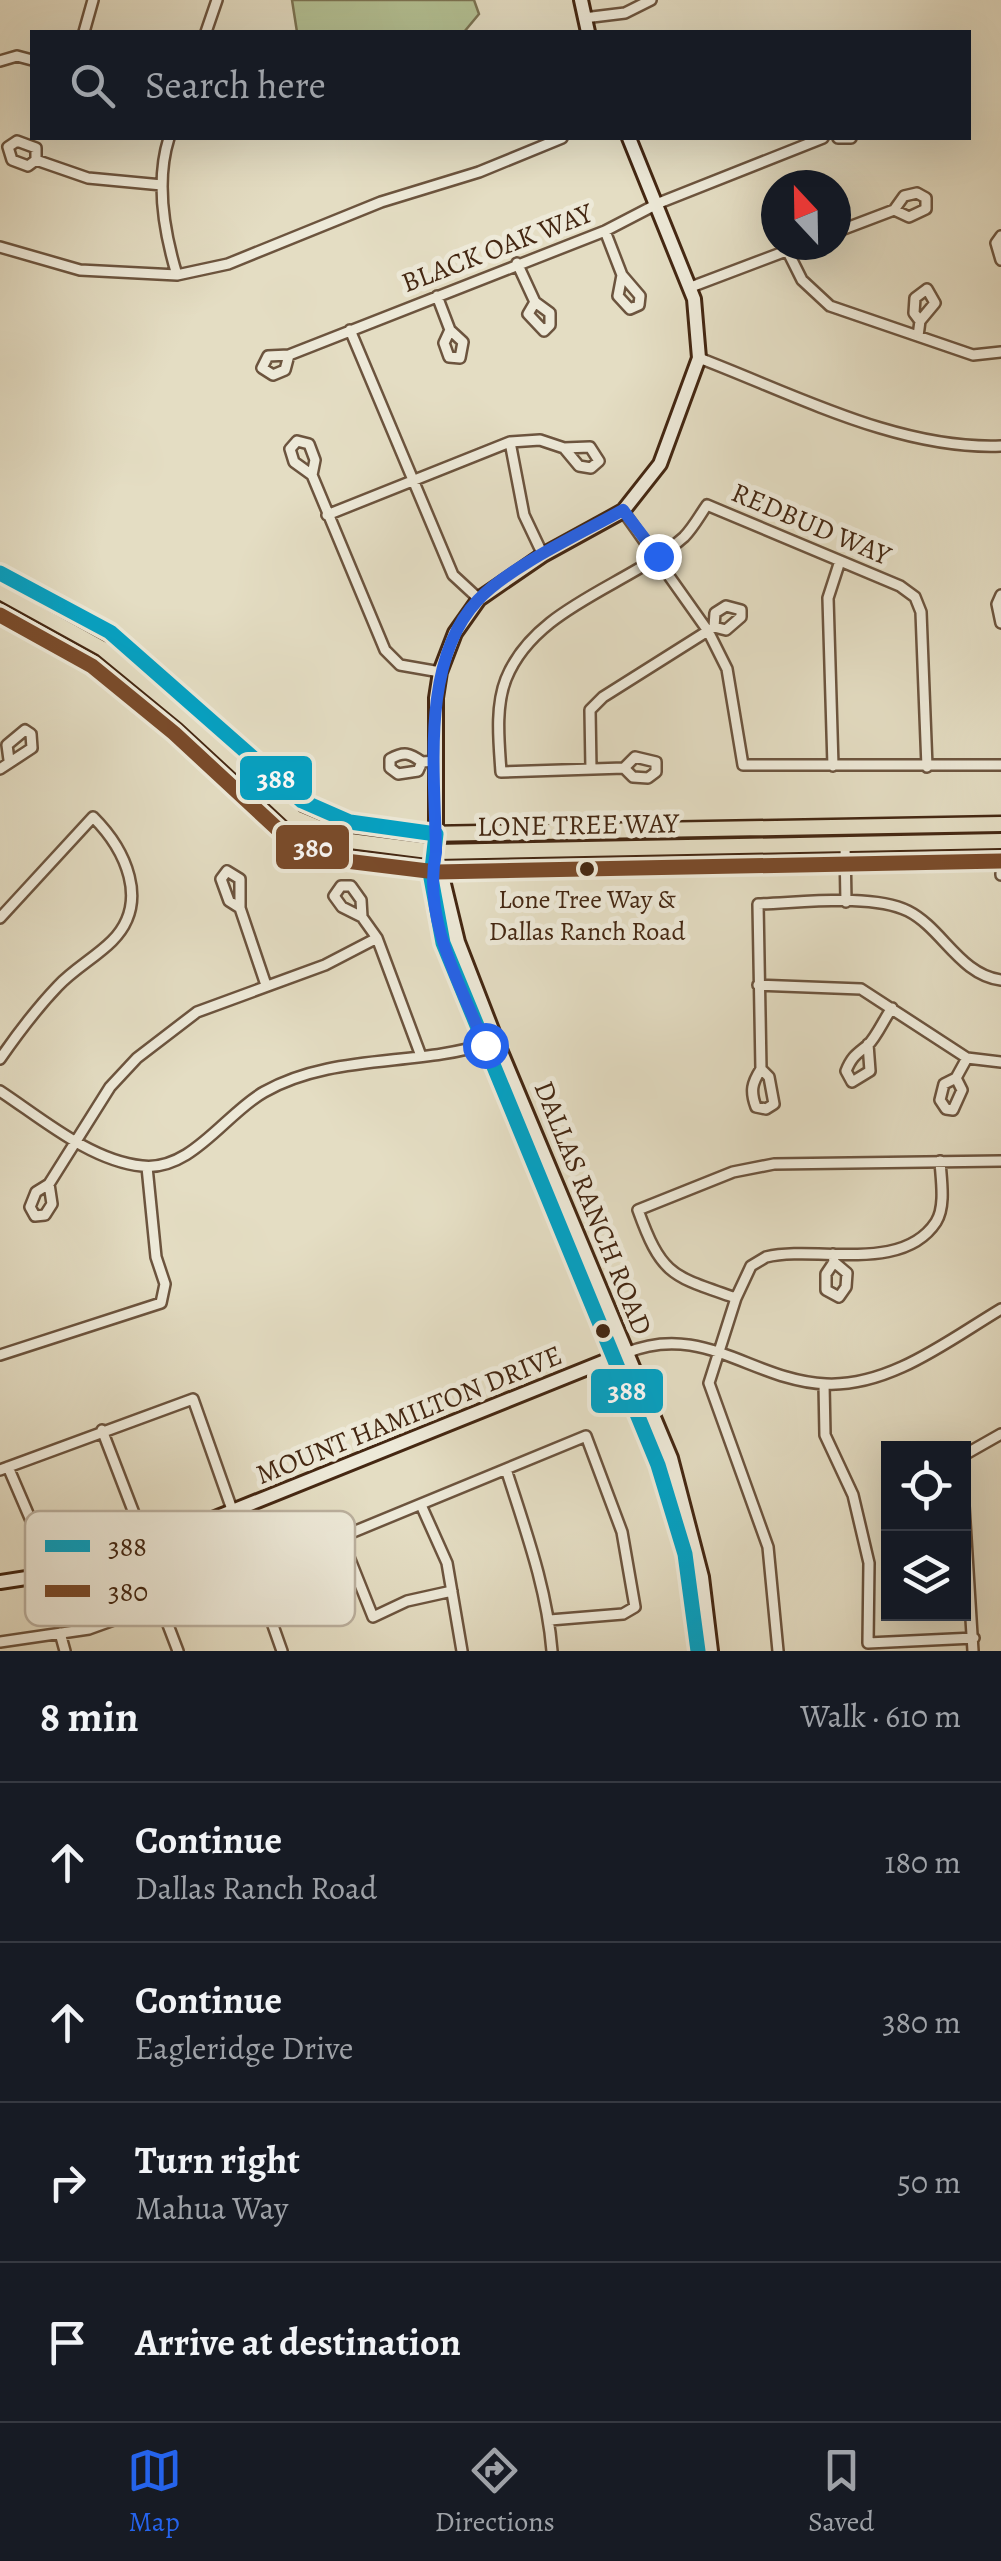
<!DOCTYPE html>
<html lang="en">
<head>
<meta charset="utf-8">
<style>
  body { margin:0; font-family:Alegreya,serif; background:#20242c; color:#f1f3f6 }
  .controls { position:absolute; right:30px; bottom:30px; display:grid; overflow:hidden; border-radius:0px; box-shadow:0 10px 40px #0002 }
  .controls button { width:90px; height:90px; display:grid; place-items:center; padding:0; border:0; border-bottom:2px solid #363941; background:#171b24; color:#f1f3f6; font:50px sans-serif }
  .compass { position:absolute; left:761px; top:170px; width:90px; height:90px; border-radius:50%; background:#171b24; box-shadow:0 10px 40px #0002; rotate:338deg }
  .stop { position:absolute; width:30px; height:30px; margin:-22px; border:8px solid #2563eb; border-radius:50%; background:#fff }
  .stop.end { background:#2563eb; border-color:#fff; box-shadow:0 2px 10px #0008 }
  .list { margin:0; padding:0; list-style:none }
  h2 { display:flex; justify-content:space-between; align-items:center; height:130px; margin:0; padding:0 40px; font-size:42px }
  h2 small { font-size:32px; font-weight:400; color:#9ea1a6 }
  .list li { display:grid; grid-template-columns:65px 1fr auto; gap:30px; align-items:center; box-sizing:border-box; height:160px; padding:0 40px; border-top:2px solid #363941 }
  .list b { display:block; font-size:38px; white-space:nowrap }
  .list p { margin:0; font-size:32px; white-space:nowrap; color:#9ea1a6 }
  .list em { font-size:32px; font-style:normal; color:#9ea1a6 }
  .icon { flex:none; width:55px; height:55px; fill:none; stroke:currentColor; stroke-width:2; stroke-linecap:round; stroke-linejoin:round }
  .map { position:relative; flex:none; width:1001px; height:1651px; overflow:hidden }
  .search { position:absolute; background:#171b24; box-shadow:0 10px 40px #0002; left:30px; right:30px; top:30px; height:110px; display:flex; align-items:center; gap:25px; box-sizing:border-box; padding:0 35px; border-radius:0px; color:#9ea1a6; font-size:38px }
  .sheet { height:770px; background:#171b24 }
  nav { display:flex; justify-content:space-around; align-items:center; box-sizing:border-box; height:140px; border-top:2px solid #363941; background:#171b24; font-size:28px; color:#9ea1a6 }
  nav a { display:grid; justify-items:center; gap:5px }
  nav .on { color:#2563eb }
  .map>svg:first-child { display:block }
</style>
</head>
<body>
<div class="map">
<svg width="1001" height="1651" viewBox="0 0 1001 1651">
  <rect width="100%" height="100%" fill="#e4ddc3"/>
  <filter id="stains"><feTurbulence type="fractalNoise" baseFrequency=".002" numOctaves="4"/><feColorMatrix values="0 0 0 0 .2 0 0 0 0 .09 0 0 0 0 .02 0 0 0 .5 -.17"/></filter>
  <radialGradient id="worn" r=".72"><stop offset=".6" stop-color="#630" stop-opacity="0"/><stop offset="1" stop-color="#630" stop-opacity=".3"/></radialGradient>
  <!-- green -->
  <path fill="#b4c194" stroke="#7c7453" stroke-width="2.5" d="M292,0H474L479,14L464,32H297Z"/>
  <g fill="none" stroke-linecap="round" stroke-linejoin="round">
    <!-- street casing -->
    <g stroke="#6c543e" stroke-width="14">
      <path id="street" d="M584,18L625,13L651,0
        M84,32L93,0
        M206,32L217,0
        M0,61L17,56L32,60
        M169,138C155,182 164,232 177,275
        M838,138H851
        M36,160V148L17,141L8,147L12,160L28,166L36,160L88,178L162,185
        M605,231L622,275L640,296L639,305L630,309L618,296L622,275
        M836,232L894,210L904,196L917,193L926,198V209L909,217L894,210
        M1001,236L996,243L1001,260
        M0,247L80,270L177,275L228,264L381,202L479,172L562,138
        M787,250L802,280L830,306L973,355L1001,352
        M517,263L535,302L550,313V325L544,331L528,314L535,302
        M691,287L802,245
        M437,296L450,330L463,342L460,358L449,357L444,343L450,330
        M350,330L453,575L479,599
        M918,336L920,321L935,303L927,289L915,298L914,313L920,321
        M289,355L285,370L273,375L262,368L268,356L289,355L605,231L659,203L823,138
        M699,358C794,394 898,450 1001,446
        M510,442L524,515L543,555
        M312,475L294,462L290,449L297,441L309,444L315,460L312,475L385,650L400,665L440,672
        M623,511L708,631L727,669L743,765H1001
        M327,515L510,442L540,440L564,448L590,447L599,461L591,468L579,466L564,448
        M1001,595L997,604L1001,623
        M422,762L418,771L398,774L390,768V759C404,751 410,753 422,762L437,761
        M833,766L828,598L840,561
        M624,768L635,757L656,762V772L648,778L633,777L624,768L501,772C499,742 495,707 506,679C535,606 629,586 684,537C693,528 700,515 707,505L900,586L915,597L921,612L927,767
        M0,769L32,748L31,734L25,730L7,745L9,760
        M591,769L590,710L603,697L714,627L726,630L741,617V610L726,606L715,613L714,627
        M845,845L846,902
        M1001,873V875
        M240,908L229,901L221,879L227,871L240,879V908L266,985
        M362,917L342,907L334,896L341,886H351L361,900L362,917L377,938L421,1056
        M0,918L93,817C125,849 151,902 112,941C96,957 74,969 58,986C36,1009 18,1033 0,1059
        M758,985L861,989L967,1058L1001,1062
        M868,1044L870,1071L852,1082L846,1071C852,1056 857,1054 868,1045C877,1036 884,1019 892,1008
        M761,1069L769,1077L774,1104L766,1109L756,1107C750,1091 752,1083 761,1069L758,904C799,903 871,893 908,911C942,928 960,975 1001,980
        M956,1078L962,1090L953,1110L946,1109L940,1100L944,1084L956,1078L967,1058
        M0,1091C41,1118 91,1161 142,1166C191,1172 226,1113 264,1092C333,1053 416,1067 489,1043
        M49,1184L52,1204L45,1215L35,1216L30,1207L36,1192L49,1184L110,1087L137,1058L197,1012L325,965L377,938
        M833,1254L834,1262L847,1273L846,1287L839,1297L826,1290V1274L834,1262
        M736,1298C673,1276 662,1277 638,1210L733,1172L774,1164L1001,1161
        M626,1353C703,1321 753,1381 826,1384C890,1387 949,1340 1001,1309
        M0,1355L161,1303L165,1284L156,1257L147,1167
        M824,1384L825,1435L853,1495L869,1563L868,1643L974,1638
        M102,1430L137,1521
        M964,1455L1001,1434
        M8,1467L42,1546
        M506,1469C525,1529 547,1588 552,1651
        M0,1470L193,1399L282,1651
        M421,1505L447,1563L462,1651
        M964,1506L973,1651
        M452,1591L407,1601L373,1617L341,1537L586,1436L622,1532L635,1607L623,1614L550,1620
        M160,1604L178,1651
        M60,1633L65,1651
        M0,1642L89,1629L255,1569
        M778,1651L768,1547L709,1383L736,1298L751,1266L766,1257C817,1245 902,1274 936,1222C946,1206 941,1179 940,1161"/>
    </g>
    <!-- secondary casing -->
    <g stroke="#442712" stroke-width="18">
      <path id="secondary" d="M581,0L588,32
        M629,138L694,299L699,358L660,464L623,511L543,555L479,599L455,633L440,672L436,698V852L431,878L443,943L658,1465L685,1554L698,1651
        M437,855L458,942L496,1040L671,1458L702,1577L711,1651
        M0,1582L91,1568L620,1355"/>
    </g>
    <!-- primary casing -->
    <g stroke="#442712" stroke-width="19">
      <path id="primary" d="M0,573L110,632L302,801L350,822L425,834L1001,824
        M0,592L103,649L187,718L295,818L350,841L436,852L1001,841"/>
    </g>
    <!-- street -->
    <use href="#street" stroke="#ede9d8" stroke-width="9"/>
    <!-- secondary -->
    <use href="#secondary" stroke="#ede9d8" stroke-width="12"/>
    <!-- primary -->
    <use href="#primary" stroke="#e4ddc3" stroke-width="14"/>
    <!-- bus-1 casing -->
    <g stroke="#ede9d8" stroke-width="22">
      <path id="bus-1" d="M0,573L110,632L302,801L350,822L436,834L431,878L443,943L658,1465L685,1554L698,1651"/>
    </g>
    <!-- bus-2 casing -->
    <g stroke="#ede9d8" stroke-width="22">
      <path id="bus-2" d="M0,615L92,666L174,733L284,835L346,861L436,872L1001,861"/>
    </g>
    <!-- bus-1 -->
    <use href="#bus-1" stroke="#03a2c5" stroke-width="15"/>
    <!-- bus-2 -->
    <use href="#bus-2" stroke="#7a4b2a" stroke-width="15"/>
  </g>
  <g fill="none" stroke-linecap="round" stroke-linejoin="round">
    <!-- route -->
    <path stroke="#2563eb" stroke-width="12" d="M485,1045C460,984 422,919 436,852C435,774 420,661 478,600C510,566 582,533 623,510L658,556"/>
  </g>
  <!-- markers -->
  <g fill="#442712" stroke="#ede9d8" stroke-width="4">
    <circle cx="587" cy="869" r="9"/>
    <circle cx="603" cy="1331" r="9"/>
  </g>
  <g text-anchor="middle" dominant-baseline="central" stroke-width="10" stroke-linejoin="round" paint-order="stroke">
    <!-- bus labels -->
    <g font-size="26" fill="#442712" stroke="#ede9d8">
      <text x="587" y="899">Lone Tree Way &amp;<tspan x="587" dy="32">Dallas Ranch Road</tspan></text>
    </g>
    <!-- street labels -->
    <g font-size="28" fill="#442712" stroke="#ede9d8">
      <text transform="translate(497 248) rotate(-21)">BLACK OAK WAY</text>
      <text transform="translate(811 524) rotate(23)">REDBUD WAY</text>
      <text transform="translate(578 825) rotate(-1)">LONE TREE WAY</text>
      <text transform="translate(593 1208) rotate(68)">DALLAS RANCH ROAD</text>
      <text transform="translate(409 1415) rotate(-22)">MOUNT HAMILTON DRIVE</text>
    </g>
  </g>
  <!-- legend -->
  <rect x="25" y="1511" width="330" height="115" rx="15" fill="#ede9d8" stroke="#baaf9d" stroke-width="2.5"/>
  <rect x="45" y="1540" width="45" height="12" fill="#03a2c5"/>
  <rect x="45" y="1585" width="45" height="12" fill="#7a4b2a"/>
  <g font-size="28" fill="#442712">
    <text x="108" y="1556">388</text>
    <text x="108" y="1601">380</text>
  </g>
  <g stroke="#ede9d8" stroke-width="4">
    <rect x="238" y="754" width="76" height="48" rx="10" fill="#03a2c5"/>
    <rect x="274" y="823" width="77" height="48" rx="10" fill="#7a4b2a"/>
    <rect x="589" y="1367" width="76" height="48" rx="10" fill="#03a2c5"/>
  </g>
  <g font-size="28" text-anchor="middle" font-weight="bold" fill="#fff">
    <text x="276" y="788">388</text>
    <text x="313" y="857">380</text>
    <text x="627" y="1400">388</text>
  </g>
  <rect width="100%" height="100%" filter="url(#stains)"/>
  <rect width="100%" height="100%" fill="url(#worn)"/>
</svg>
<div class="controls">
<button><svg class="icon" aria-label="locate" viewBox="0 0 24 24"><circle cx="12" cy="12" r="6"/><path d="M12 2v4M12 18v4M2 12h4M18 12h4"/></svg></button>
<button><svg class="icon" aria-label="layers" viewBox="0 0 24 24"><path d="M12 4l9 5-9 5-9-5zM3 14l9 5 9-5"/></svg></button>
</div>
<svg class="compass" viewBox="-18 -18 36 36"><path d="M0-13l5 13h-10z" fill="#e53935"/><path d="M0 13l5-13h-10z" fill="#9ea1a6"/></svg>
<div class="stop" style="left:485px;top:1045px"></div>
<div class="stop end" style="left:658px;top:556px"></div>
<div class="search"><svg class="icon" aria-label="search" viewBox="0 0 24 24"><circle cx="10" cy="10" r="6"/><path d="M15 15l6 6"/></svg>Search here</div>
</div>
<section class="sheet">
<h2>8 min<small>Walk · 610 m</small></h2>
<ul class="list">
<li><svg class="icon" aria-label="ahead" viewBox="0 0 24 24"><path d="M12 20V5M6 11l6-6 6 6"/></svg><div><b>Continue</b><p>Dallas Ranch Road</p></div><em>180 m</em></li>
<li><svg class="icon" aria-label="ahead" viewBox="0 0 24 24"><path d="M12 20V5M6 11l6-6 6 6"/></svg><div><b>Continue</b><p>Eagleridge Drive</p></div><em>380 m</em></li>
<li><svg class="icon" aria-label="right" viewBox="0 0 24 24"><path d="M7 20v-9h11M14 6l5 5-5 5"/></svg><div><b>Turn right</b><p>Mahua Way</p></div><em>50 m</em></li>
<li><svg class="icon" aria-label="arrive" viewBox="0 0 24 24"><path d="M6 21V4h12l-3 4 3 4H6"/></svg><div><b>Arrive at destination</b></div></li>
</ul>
</section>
<nav>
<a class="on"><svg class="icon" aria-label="map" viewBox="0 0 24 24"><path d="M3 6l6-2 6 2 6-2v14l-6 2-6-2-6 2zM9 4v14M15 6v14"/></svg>Map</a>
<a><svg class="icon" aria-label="directions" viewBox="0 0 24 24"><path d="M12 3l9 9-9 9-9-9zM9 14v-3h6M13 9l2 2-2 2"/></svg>Directions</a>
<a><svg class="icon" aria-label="saved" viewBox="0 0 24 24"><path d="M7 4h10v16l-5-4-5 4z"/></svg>Saved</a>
</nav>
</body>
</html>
